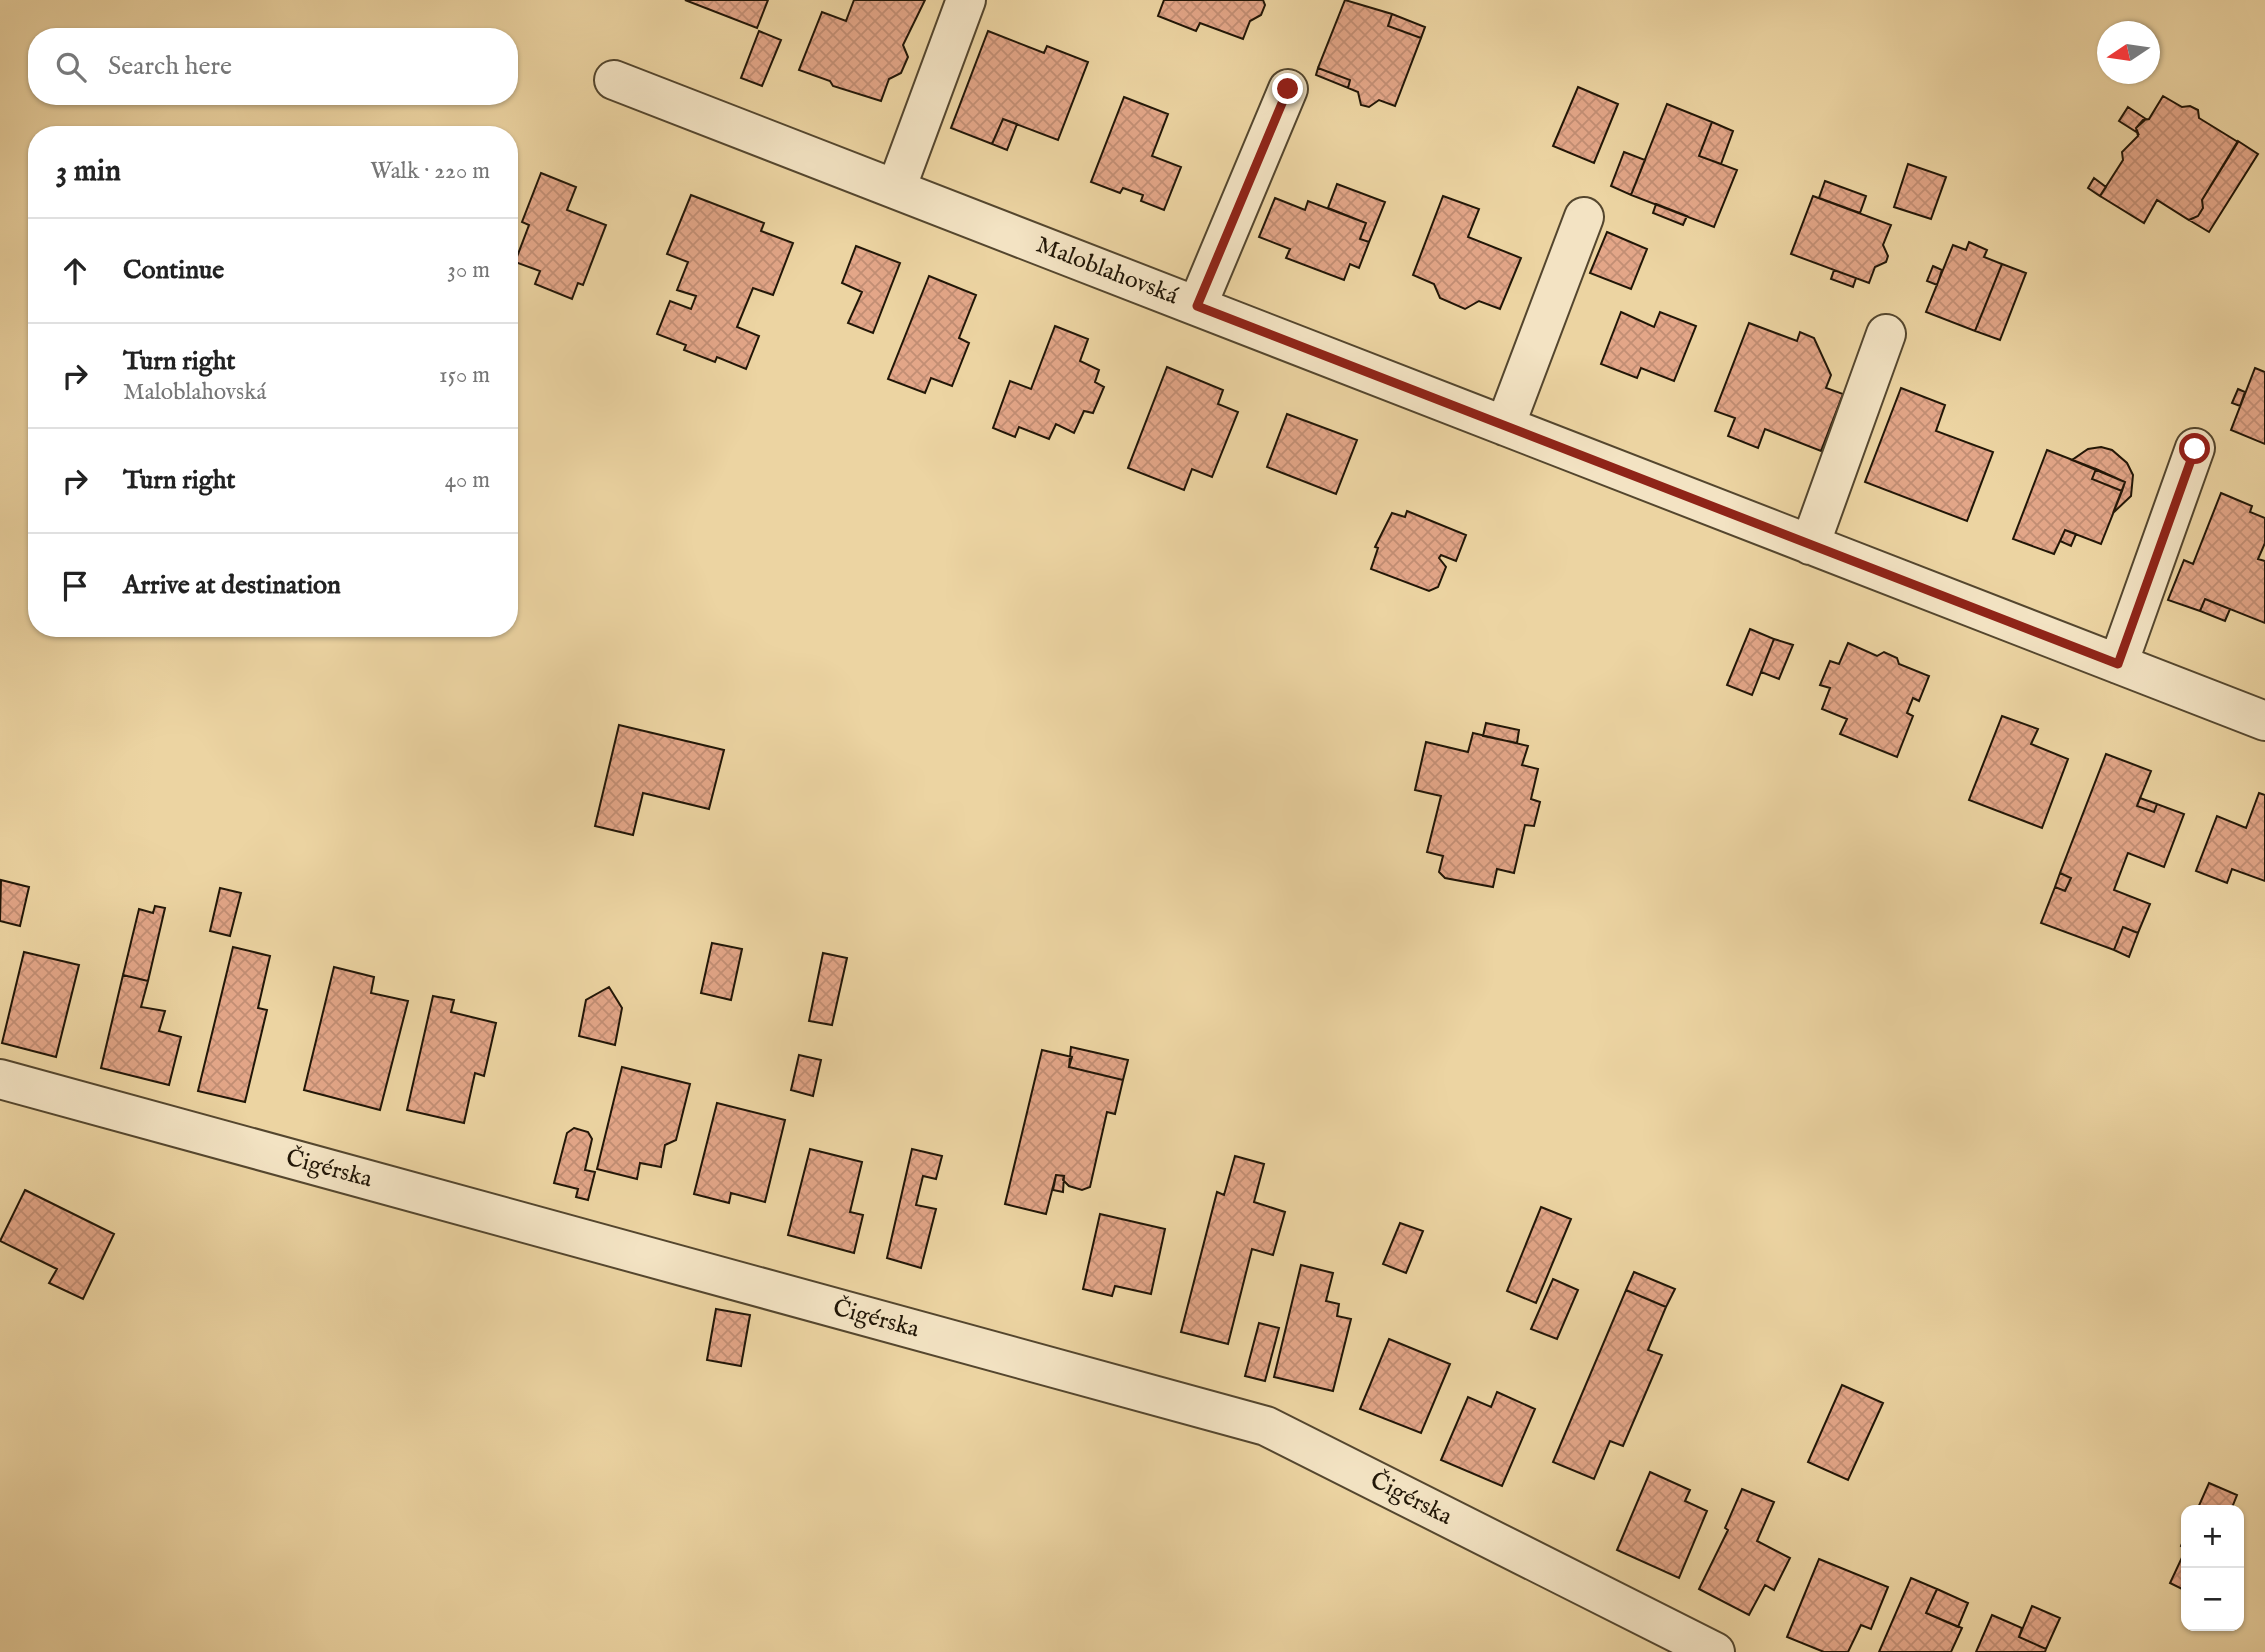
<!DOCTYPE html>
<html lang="en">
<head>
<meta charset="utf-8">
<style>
  body { margin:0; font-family:"IM FELL English",serif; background:#f2f2f2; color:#222 }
  .controls { position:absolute; right:21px; bottom:21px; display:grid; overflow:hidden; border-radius:14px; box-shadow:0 2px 5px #0004 }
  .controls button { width:63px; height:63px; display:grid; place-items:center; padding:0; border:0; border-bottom:2px solid #e0e0e0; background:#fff; color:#222; font:35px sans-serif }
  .compass { position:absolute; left:2097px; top:21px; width:63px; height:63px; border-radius:50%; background:#fff; box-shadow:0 2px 5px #0004; rotate:257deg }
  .stop { position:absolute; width:21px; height:21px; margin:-16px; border:5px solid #8f2418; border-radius:50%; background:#fff }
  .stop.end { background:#8f2418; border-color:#fff; box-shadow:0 2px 7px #0008 }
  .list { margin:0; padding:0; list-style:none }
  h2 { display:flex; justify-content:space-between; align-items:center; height:91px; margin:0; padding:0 28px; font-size:30px }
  h2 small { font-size:23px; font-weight:400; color:#767676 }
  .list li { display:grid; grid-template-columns:46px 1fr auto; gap:21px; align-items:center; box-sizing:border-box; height:105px; padding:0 28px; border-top:2px solid #e0e0e0 }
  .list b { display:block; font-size:26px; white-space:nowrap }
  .list p { margin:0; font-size:23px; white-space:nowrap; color:#767676 }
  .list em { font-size:23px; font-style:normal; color:#767676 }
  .icon { flex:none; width:38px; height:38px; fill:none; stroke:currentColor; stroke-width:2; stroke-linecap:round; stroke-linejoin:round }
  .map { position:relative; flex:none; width:2265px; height:1652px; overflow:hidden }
  .search { position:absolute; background:#fff; box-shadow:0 2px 5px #0004; left:28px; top:28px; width:490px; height:77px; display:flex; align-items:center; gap:18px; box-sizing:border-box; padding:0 24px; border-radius:28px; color:#767676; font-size:26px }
  .panel { position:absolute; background:#fff; box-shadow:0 2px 5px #0004; left:28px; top:126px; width:490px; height:511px; border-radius:28px }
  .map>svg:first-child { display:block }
</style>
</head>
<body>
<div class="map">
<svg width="2265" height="1652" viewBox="0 0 2265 1652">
  <defs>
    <pattern id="building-cross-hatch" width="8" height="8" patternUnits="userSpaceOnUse" patternTransform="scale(1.75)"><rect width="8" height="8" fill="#e3a688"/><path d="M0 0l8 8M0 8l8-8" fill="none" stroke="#c28e74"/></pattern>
  </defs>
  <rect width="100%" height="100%" fill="#ecd4a2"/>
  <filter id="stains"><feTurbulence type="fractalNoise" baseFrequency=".00286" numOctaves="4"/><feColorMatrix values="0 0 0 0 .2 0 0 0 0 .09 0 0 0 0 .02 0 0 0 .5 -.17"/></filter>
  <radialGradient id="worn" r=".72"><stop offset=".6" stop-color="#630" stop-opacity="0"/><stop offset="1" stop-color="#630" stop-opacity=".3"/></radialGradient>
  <!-- building -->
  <path fill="url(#building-cross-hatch)" stroke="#211607" stroke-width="2" d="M685,0H768L757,28Z
    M854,0H925L903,45L908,57L901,73L889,79L881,101L833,86L830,81L799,70L822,12L846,21Z
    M1164,0H1263L1265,5L1261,15L1250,21L1243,39L1200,23L1196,31L1158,16Z
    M1345,0L1392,14L1388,26L1421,38L1395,106L1379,100L1369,107L1361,105L1358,92L1348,88L1350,80L1318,68Z
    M1392,14L1425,27L1421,38L1388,26Z
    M759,31L781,40L762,86L741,78Z
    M988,31L1044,53L1047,46L1088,62L1058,140L1003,119L992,144L951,128Z
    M1318,68L1350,80L1348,88L1316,75Z
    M1578,87L1618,104L1594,163L1553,146Z
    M2163,96L2182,107L2190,106L2198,110L2199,118L2238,142L2202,200L2203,208L2198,216L2189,220L2157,200L2144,223L2100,196L2123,160L2122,152L2138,136L2136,128L2143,120L2149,119Z
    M1124,97L1168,114L1152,156L1181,167L1164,210L1141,201L1143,195L1123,188L1120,193L1091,182Z
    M1667,104L1712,122L1699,156L1737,170L1714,227L1631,195Z
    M2128,107L2146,119L2136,128L2138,133L2119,121Z
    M1003,119L1017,124L1007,150L992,144Z
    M1712,122L1733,131L1721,164L1699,156Z
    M2238,141L2258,154L2209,232L2189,220L2198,216L2203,208L2202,200Z
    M1624,152L1645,160L1631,195L1611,186Z
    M1908,164L1946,177L1931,219L1894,207Z
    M541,173L576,187L567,210L606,225L583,285L578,283L572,299L535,284L540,271L515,262L529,225L522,222Z
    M2094,178L2106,187L2100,196L2088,188Z
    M1825,181L1866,196L1860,213L1819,198Z
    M1337,184L1385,202L1369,242L1360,239L1366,223L1328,208Z
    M691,195L764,223L761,231L793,243L773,295L753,288L737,327L759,336L746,369L717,357L715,362L684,350L686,345L657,334L670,301L691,309L696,296L677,290L688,262L667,254Z
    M1443,196L1479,209L1468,237L1521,258L1500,309L1479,301L1465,309L1440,298L1434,284L1413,275Z
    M1813,196L1891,225L1883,245L1888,256L1886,262L1875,267L1869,283L1791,254Z
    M1275,198L1305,210L1308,201L1366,223L1360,239L1369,242L1359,268L1350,264L1344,280L1286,258L1290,249L1259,237Z
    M1656,204L1687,216L1683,225L1653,213Z
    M1607,232L1647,249L1631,289L1590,273Z
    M1969,242L1987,250L1984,257L2002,264L1975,331L1926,312L1953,245L1966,250Z
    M856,246L900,263L873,333L848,323L862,292L842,283Z
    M2002,264L2026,273L2000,340L1975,331Z
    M1933,266L1942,270L1937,285L1927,281Z
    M1834,270L1856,278L1853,287L1831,279Z
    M929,276L976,295L959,338L969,343L952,386L931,378L925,393L888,379Z
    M1621,312L1654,327L1660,312L1696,326L1674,381L1641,368L1637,378L1601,364Z
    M1749,323L1797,341L1800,332L1814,338L1831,375L1826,388L1843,394L1821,451L1765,429L1758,448L1728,436L1735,418L1715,411Z
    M1055,326L1088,339L1080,361L1099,370L1095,382L1104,387L1093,413L1084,411L1074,433L1056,424L1049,439L1019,427L1015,437L993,428L1010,381L1031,389Z
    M1167,367L1223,390L1218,404L1238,412L1212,477L1192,469L1184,490L1128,468Z
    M2255,368L2265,372V444L2231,430Z
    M1901,388L1945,405L1936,431L1993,452L1967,521L1865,482Z
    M2238,389L2245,392L2240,406L2232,403Z
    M1287,414L1357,440L1336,494L1267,467Z
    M2101,447L2112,450L2127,463L2133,475L2131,496L2113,513L2125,482L2072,460L2088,449Z
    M2047,450L2096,469L2092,479L2122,491L2101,544L2065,530L2054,554L2013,539Z
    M2096,469L2125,482L2122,491L2092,479Z
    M2221,493L2252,506L2250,512L2265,518V543L2258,559L2265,561V623L2205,599L2200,611L2168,600L2184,560L2193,564Z
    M1407,511L1466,535L1456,561L1441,555L1439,558L1446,567L1438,587L1429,591L1371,569L1378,548L1375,547L1392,513L1405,517Z
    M2065,530L2076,534L2071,546L2060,541Z
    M2205,599L2230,609L2225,621L2200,611Z
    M1750,629L1774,639L1752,695L1727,685Z
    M1774,639L1793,645L1779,679L1761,672Z
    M1848,643L1877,656L1884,652L1897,658L1899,664L1929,676L1919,701L1913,698L1907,713L1913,716L1897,757L1840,734L1847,719L1822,709L1830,688L1820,685L1830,661L1839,664Z
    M2002,716L2038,729L2031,744L2068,759L2042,828L1969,800Z
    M1486,723L1519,730L1517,743L1483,736Z
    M619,725L724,750L709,809L643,793L633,835L595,826Z
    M1473,733L1528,746L1522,765L1538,769L1531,799L1540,802L1534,826L1525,825L1514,873L1497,869L1493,887L1445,878L1439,872L1443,856L1427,852L1441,796L1415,790L1426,742L1468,752Z
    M2106,754L2151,771L2137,806L2154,812L2157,804L2184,814L2164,867L2128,853L2114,890L2150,904L2138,933L2123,927L2114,950L2041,923L2055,887L2065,891L2071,878L2060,873Z
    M2259,793L2265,795V881L2232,869L2227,883L2196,871L2217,816L2246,828Z
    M2140,798L2157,804L2154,812L2137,806Z
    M2060,873L2071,878L2065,891L2055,887Z
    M1,880L29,887L20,926L0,921Z
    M220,888L241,893L230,936L210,931Z
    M155,906L165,908L148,981L123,975L139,909L153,913Z
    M2123,927L2138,933L2129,957L2114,950Z
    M712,943L742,949L731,1000L701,993Z
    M233,947L270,956L258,1008L267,1010L245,1102L198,1091Z
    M24,952L79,965L56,1057L2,1043Z
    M823,953L847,958L832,1025L809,1021Z
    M334,967L374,977L371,993L408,1001L380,1110L304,1090Z
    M123,975L148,981L141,1007L165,1011L159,1031L181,1037L169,1085L101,1068Z
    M609,987L622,1008L615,1045L579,1036L586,1000Z
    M433,996L454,1000L451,1012L496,1023L484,1076L475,1073L464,1123L407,1110Z
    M1071,1047L1128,1060L1123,1080L1069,1067Z
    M1042,1050L1072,1057L1069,1067L1123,1080L1115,1114L1107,1112L1090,1187L1082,1190L1069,1186L1063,1180L1064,1176L1056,1175L1046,1214L1005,1204Z
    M799,1055L821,1060L813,1096L791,1090Z
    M622,1067L690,1084L676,1140L665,1145L661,1167L640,1163L637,1179L597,1169Z
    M717,1103L785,1120L765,1202L731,1193L729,1203L694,1194Z
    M574,1128L588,1132L592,1139L585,1170L595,1172L588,1200L576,1197L578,1189L554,1183L567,1133Z
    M810,1149L862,1162L850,1212L863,1215L854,1253L788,1235Z
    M912,1149L942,1156L936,1179L923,1176L916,1205L936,1209L921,1268L887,1258Z
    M1235,1156L1264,1164L1254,1202L1285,1212L1273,1255L1252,1249L1228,1344L1181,1332L1217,1192L1224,1195Z
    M1056,1175L1064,1176L1063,1192L1053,1190Z
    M25,1190L114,1234L83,1299L49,1283L57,1269L0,1241Z
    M1541,1207L1571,1219L1536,1303L1507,1291Z
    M1100,1214L1165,1229L1151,1294L1115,1286L1112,1296L1083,1289Z
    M1400,1223L1423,1231L1406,1273L1383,1264Z
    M1301,1265L1333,1273L1326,1301L1339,1304L1337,1316L1351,1319L1333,1391L1274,1377Z
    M1634,1272L1675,1289L1666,1307L1626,1290Z
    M1553,1279L1578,1290L1557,1339L1531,1329Z
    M1626,1290L1666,1307L1648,1350L1662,1355L1623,1446L1610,1441L1594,1479L1553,1462Z
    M716,1309L750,1315L741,1366L707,1360Z
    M1259,1323L1279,1328L1265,1381L1245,1376Z
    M1389,1339L1450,1364L1421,1433L1360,1409Z
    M1842,1385L1883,1403L1848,1480L1808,1462Z
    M1497,1392L1535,1409L1502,1486L1441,1460L1468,1397L1491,1407Z
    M1650,1472L1690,1490L1685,1501L1707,1511L1679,1578L1617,1550Z
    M2209,1483L2237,1495L2231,1510H2197Z
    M1742,1489L1774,1502L1757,1541L1790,1558L1774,1590L1765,1585L1749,1615L1699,1589L1728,1530L1725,1528Z
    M2186,1533V1591L2170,1583L2186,1549L2181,1546Z
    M1819,1559L1888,1587L1871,1629L1861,1625L1848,1652H1824L1787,1637Z
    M1911,1578L1937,1589L1926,1613L1962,1628L1951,1652H1879Z
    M1937,1589L1968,1603L1958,1627L1926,1613Z
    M2032,1606L2060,1618L2046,1649L2019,1637Z
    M1992,1615L2022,1628L2019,1637L2046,1649L2045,1652H1976Z"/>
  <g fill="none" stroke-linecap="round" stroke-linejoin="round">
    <!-- street casing -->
    <g stroke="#54462e" stroke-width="42">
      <path id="street" d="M614,80L2265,721
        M896,189L966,0
        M1197,306L1288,89
        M1505,426L1584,217
        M1810,545L1886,334
        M2118,664L2195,448
        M0,1079L1266,1426L1715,1652"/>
    </g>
    <!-- street -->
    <use href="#street" stroke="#f3e3c3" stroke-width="38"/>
  </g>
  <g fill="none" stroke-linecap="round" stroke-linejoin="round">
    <!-- route -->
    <path stroke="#8f2418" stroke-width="9" d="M1288,89L1197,306L2118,664L2195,449"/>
  </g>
  <g text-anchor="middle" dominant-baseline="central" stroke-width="5" stroke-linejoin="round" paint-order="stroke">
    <!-- street labels -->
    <g font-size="24" fill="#211607" stroke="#f3e3c3">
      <text transform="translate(1107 271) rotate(21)">Maloblahovská</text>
      <text transform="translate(329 1169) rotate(15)">Čigérska</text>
      <text transform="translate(876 1319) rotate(15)">Čigérska</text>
      <text transform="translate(1411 1499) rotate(27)">Čigérska</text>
    </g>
  </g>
  <rect width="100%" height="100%" filter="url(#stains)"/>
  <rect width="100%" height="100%" fill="url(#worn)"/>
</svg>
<div class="controls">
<button>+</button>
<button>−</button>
</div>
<svg class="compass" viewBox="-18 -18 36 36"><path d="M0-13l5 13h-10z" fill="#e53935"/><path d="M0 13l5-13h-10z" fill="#767676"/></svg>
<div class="stop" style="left:2195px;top:449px"></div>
<div class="stop end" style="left:1288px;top:89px"></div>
<div class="search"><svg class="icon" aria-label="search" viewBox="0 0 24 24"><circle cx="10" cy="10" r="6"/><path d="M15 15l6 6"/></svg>Search here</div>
<section class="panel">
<h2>3 min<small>Walk · 220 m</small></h2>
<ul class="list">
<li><svg class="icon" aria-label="ahead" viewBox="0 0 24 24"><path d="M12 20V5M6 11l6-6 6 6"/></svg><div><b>Continue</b></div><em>30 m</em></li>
<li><svg class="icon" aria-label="right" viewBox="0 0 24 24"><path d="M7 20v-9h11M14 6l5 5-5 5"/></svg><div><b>Turn right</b><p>Maloblahovská</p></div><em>150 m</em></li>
<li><svg class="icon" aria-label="right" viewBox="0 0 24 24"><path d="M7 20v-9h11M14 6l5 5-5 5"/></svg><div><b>Turn right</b></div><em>40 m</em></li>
<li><svg class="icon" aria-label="arrive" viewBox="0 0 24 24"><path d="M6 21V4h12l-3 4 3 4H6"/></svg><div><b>Arrive at destination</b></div></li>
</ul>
</section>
</div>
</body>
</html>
